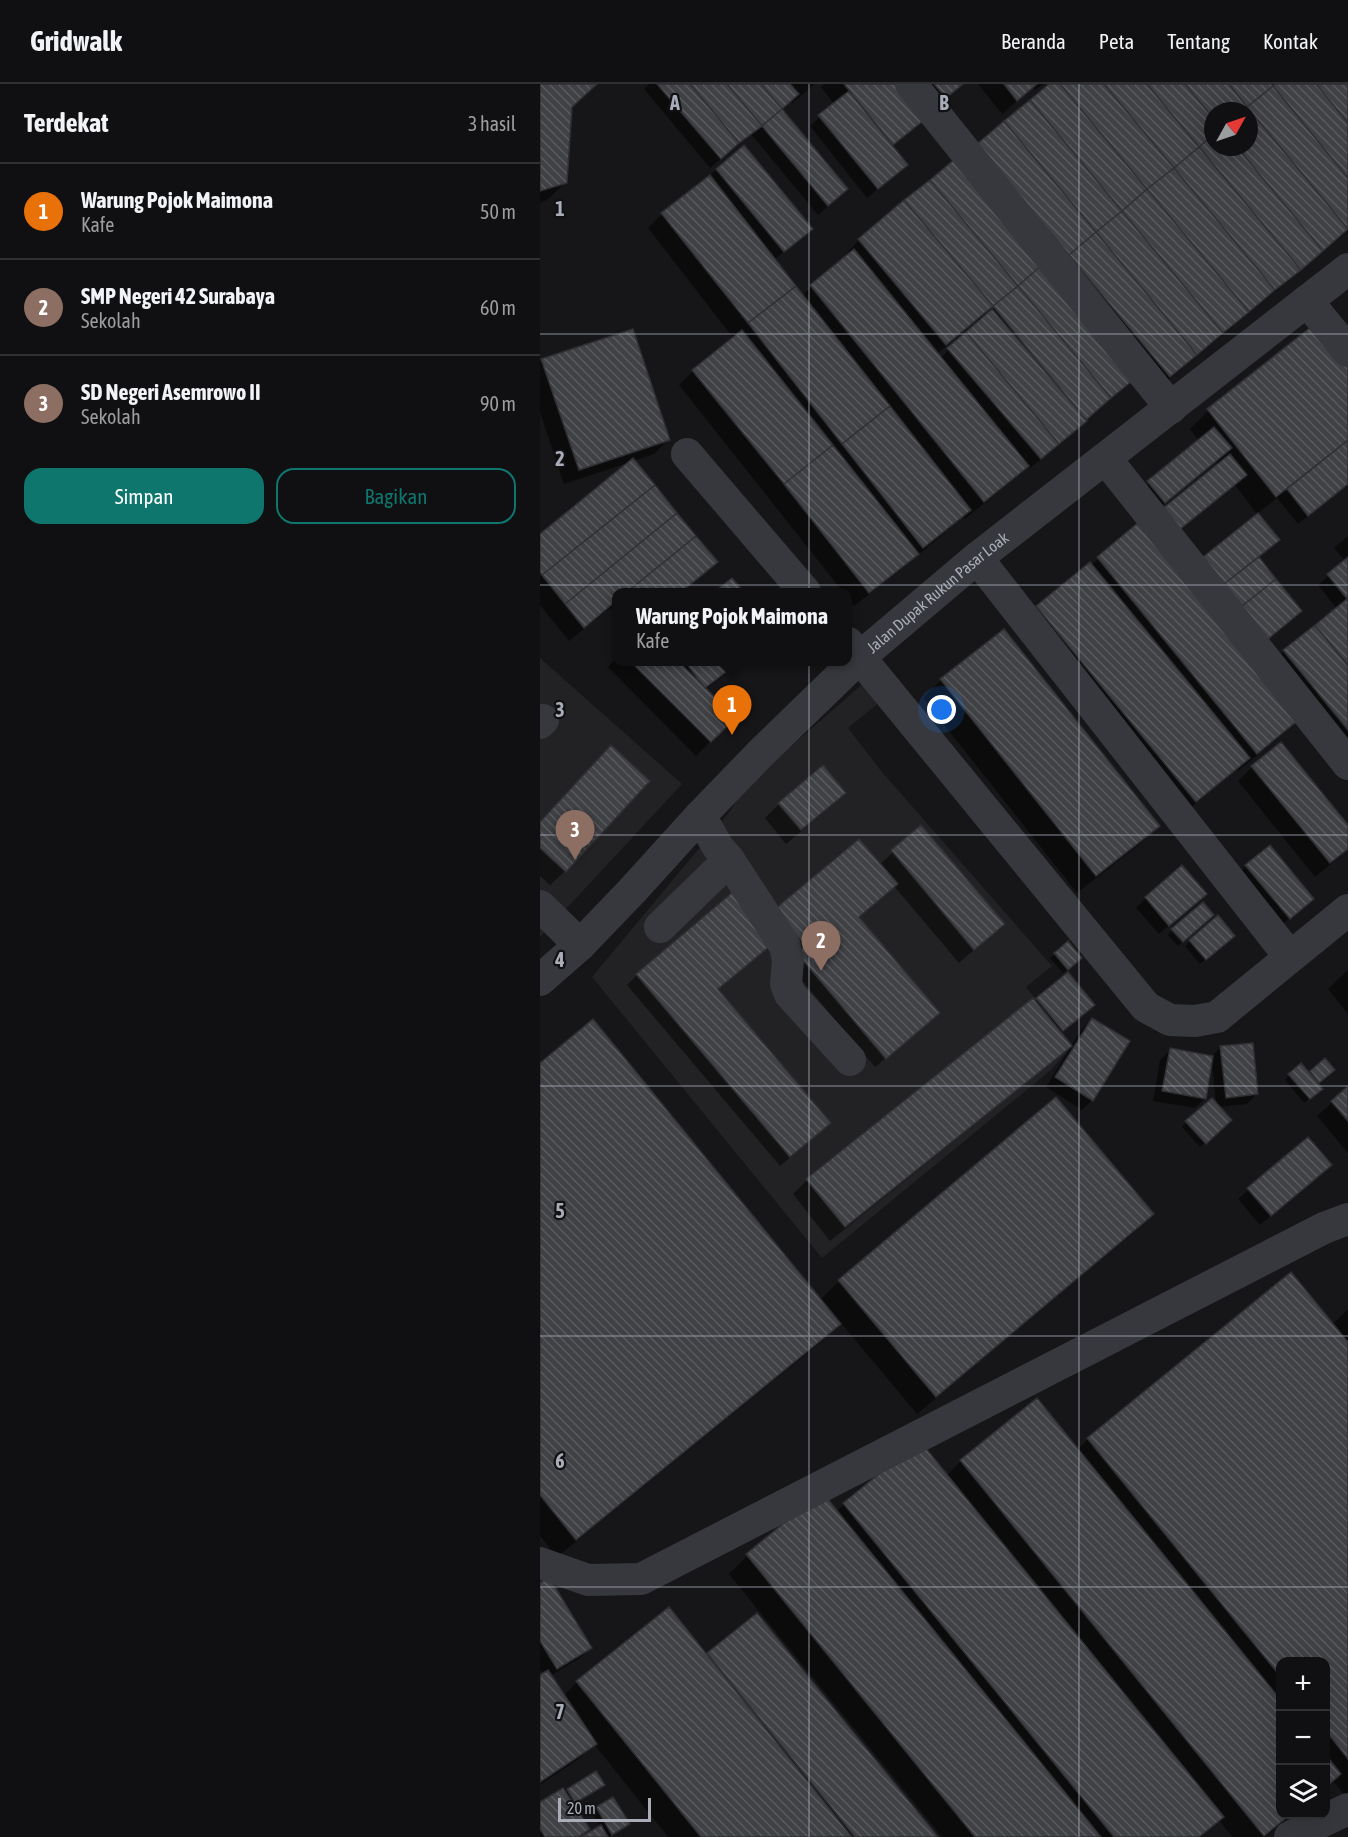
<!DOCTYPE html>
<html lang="id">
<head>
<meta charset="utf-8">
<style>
  body { margin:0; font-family:"Asap Condensed",sans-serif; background:#1e1e20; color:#f1f3f6 }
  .controls { position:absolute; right:18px; bottom:18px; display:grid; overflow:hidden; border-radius:12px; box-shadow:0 6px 24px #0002 }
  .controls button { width:54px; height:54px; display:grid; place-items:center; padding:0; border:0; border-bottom:2px solid #303032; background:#101012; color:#f1f3f6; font:30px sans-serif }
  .compass { position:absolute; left:664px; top:18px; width:54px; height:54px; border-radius:50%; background:#101012; box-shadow:0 6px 24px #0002; rotate:50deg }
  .scale { position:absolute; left:18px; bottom:15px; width:93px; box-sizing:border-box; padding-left:6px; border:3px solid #a8adb8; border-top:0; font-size:16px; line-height:21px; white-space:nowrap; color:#a8adb8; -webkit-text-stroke:4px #111113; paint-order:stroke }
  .you { position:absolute; left:402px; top:626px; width:21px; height:21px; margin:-15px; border:4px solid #fff; border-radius:50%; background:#1a73e8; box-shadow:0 0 0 9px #1a73e833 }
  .badge { display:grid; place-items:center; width:39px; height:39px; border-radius:50%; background:#0f766e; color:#fff; font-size:20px; font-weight:700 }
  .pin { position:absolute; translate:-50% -50px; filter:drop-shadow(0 2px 3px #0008) }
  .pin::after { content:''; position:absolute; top:32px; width:21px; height:18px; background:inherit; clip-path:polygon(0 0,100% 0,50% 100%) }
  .popup { position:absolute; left:72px; top:504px; width:240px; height:78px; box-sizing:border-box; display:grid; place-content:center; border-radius:12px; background:#101012; filter:drop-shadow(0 2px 4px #0005); font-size:20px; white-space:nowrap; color:#9c9d9f }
  .popup b { font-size:22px; color:#f1f3f6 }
  .popup::after { content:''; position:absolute; left:50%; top:100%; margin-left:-12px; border:12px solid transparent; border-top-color:#101012 }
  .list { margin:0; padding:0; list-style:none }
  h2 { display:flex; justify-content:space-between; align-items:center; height:78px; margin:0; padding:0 24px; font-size:26px }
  h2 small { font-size:20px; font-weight:400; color:#9c9d9f }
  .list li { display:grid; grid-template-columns:39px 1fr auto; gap:18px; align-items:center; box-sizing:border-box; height:96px; padding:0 24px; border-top:2px solid #303032 }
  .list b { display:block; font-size:22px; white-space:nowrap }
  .list p { margin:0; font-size:20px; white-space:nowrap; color:#9c9d9f }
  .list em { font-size:20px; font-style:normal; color:#9c9d9f }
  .actions { display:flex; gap:12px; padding:18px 24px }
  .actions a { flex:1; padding:14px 0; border:2px solid #0f766e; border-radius:18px; text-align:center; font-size:21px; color:#0f766e }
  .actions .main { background:#0f766e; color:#fff }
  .icon { flex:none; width:33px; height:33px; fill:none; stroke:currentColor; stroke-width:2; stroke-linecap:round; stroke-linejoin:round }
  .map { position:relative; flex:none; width:808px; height:1753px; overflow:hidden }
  header { display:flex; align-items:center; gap:36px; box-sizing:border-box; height:84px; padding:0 30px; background:#101012; border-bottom:2px solid #303032 }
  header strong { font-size:28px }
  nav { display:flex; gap:33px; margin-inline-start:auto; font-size:21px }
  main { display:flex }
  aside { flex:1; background:#101012 }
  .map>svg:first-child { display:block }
</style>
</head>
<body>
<header>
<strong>Gridwalk</strong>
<nav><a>Beranda</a><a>Peta</a><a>Tentang</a><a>Kontak</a></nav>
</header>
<main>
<aside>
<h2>Terdekat<small>3 hasil</small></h2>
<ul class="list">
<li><span class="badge" style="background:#e8710a">1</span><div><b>Warung Pojok Maimona</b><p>Kafe</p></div><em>50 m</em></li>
<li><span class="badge" style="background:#8d6e63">2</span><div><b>SMP Negeri 42 Surabaya</b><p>Sekolah</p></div><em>60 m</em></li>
<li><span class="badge" style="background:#8d6e63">3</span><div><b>SD Negeri Asemrowo II</b><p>Sekolah</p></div><em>90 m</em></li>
</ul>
<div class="actions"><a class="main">Simpan</a><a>Bagikan</a></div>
</aside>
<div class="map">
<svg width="808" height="1753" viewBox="0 0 808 1753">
  <defs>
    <pattern id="building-back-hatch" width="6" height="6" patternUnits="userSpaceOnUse" patternTransform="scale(1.5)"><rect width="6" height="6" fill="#404145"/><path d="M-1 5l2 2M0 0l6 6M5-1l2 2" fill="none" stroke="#595a5e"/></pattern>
  </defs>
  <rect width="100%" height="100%" fill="#161618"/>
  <!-- built -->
  <path fill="#222225" d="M0,574L142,700L0,853Z
    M325,598L341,617L308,644L342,688L512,882L486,903L533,961L511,986L282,1174L52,893L191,726L203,704Z"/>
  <!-- shadow -->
  <path fill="#0007" fill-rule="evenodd" d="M0,0H56L31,24L26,98L7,116L0,119Z
    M109,0H275L252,19L250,17L240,26L297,115L278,131L211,50L170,84L104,5Z
    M284,0H361L387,32L352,63L366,81L327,114L270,42L294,20L281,3Z
    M368,0H424L390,27Z
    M438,0H503L495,6L493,3L462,30Z
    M512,0H807L808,147L615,307L424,75ZM673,27H709V63H673Z
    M204,63L271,145L234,176L262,211L307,173L305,171L319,156L415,76L595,293L504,373L490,384L488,381L468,400L425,435L423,433L363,484L314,522L308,514V508H303L139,301L153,287L194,255L108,144L122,130ZM437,236L439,238L400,274L397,270Z
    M776,241L808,282V400L758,440L737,414L717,430L695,401L628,454L678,381L676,378L615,427L599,408L659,357L650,345L668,327Z
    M2,276L128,356L114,370L93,377L176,478L141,508H76V532L70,524L29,557L0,521V452L91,378L24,400L0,328V278Z
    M606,434L728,584L744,567L797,525L778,501L805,477L794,464L808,452V678L767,627L747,647L698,687L697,685L637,735L479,541L497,523L551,481Z
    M76,574V578H201L165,606L193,634L156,672L68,583Z
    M401,596L618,742L600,760L537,809L383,614Z
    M712,683L808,743V766L775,793L698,697Z
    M304,709L290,723L246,760L225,734L239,720Z
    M0,739L25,787L10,801L0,792Z
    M381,743L463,840L419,879L354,802L318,834L388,939L335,983L248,880L227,836L339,781Z
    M706,782L762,824L739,843L696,792Z
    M606,814L655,819L619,850L596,824Z
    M678,833L689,856L660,880L645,862Z
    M668,836L638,862L628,851L632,846Z
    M224,866L177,906L280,1048L240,1082L87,901L97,891Z
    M515,870L535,879L523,889L510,874Z
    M808,886V930L788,905Z
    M497,915L553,921L520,950L530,962L515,976L290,1157L253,1110L267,1096Z
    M552,936V1016L542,1026L506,1003L542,945Z
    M681,963L717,1010L707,1020L678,1023L686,1041L660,1063L642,1043L646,1038L676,1021L672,978L665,1014L655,1024L613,1017L620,976L630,966L671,973Z
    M785,977L788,990L777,1000L776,1009L764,1019L745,996L749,991L769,990Z
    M0,981L280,1216L299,1197L612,1130L594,1148L377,1330L301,1239L281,1258L17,1473L0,1452Z
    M808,1004V1069L777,1032Z
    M768,1055L780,1091L720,1141L698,1115Z
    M751,1190L792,1241L808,1225V1715L793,1697L786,1704V1578H740V1730H753L725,1753H692L679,1736L661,1753H402L189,1490L207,1472L282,1411L296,1428L304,1420L406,1392L421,1377L496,1316L537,1366L548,1355Z
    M0,1500L50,1564L40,1574L10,1592L23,1612L37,1598L166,1572L217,1531L396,1753H128L54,1660L40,1674L0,1701V1593L4,1590L2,1586L0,1588Z
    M55,1689L63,1701L33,1721L48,1745L40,1753H0V1720L25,1709Z
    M57,1724L88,1740L69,1753H44L61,1743L52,1729Z"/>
  <!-- building -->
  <path fill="url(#building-back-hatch)" stroke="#303034" stroke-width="1.5" d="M0,0H57L32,23L27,99L0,107Z
    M117,0H150L199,59L181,75Z
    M150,0H187L222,42L199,59Z
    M187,0H221L242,25L222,42Z
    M221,0H250L259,10L242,25Z
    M304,0H363L389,32L353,61Z
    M394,0H423L406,14Z
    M464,0H497L477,17Z
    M509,0H520L607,105L582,127L490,16Z
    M520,0H564L634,84L607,105Z
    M564,0H607L659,63L634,84Z
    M607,0H645L673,34V51L659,63Z
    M645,0H689L707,23L702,27H673V34Z
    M689,0H731L733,2L707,23Z
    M735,0H776L808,39V94L733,2Z
    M776,0H808V39Z
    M733,2L808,94V145L707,23Z
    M309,7L368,81L338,105L278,31Z
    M490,16L582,127L556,148L464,37Z
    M707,23L808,145L783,167L697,63H709V27H702Z
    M242,25L308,105L288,122L222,42Z
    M464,37L556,148L529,171L437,60Z
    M673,51V63H697L783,167L761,186L659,63Z
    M204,61L273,145L244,168L176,85Z
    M659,63L761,186L735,206L634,84Z
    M416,74L503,180L478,202L390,96Z
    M634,84L735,206L709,228L607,105Z
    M170,91L256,202L208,239L121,129Z
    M390,96L478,202L453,222L364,116Z
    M607,105L709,228L683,249L582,127Z
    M364,116L453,222L406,261L318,155Z
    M582,127L683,249L657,271L556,148Z
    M556,148L657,271L630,293L529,171Z
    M314,165L489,382L444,418L270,201Z
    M503,180L597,293L571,314L478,202Z
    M256,202L350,322L302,360L208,239Z
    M478,202L571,314L546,336L453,222Z
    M452,225L547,337L519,360L426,248Z
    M776,239L808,279V356L736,413L667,325Z
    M93,245L130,356L39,386L1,275Z
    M202,246L293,361L244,400L152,286Z
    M426,248L519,360L501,375L407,264Z
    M350,322L431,426L383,464L302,360Z
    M674,343L692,364L625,419L607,397Z
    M808,356V400L768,432L747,405Z
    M293,361L379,470L329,509L244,400Z
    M690,370L707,391L639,446L622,425Z
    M93,374L115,401L2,491L0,488V450Z
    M115,401L137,429L25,520L2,491Z
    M137,429L156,452L87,508H76V517L44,544L25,520Z
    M718,429L740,456L684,500L663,473Z
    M606,432L767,629L717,670L557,473Z
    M156,452L178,478L141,508H87Z
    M719,473L736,495L702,522L684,500Z
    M808,473V516L787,490Z
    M550,478L710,674L656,718L496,522Z
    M192,494L204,508H174Z
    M736,495L762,527L728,555L702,522Z
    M807,515L808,517V581L775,541Z
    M775,541L808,582V646L743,566Z
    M464,545L620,742L556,792L400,595Z
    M91,578H139L196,634L171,658Z
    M145,578H199L165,604Z
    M741,658L808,741V765L790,779L711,682Z
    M71,661L110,697L26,788L0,764V738Z
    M283,681L306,709L261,746L238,719Z
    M381,741L465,840L434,866L351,766Z
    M319,755L358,800L319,833L400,929L346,975L257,869L265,861L235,825Z
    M730,761L774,815L750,835L705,781Z
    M642,781L667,810L629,842L605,813Z
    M194,807L236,857L178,905L291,1039L250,1073L96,890Z
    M663,818L674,831L643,858L631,845Z
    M678,831L695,852L666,876L649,856Z
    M528,857L542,874L528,886L514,869Z
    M528,888L555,921L523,947L496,914Z
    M493,914L532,962L305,1143L266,1095Z
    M552,934L590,957L553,1017L515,993Z
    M53,935L301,1240L36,1456L0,1411V979Z
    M713,959L718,1010L686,1014L680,962Z
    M630,964L673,972L666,1015L622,1007Z
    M785,974L795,986L779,999L770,987Z
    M761,979L783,1005L770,1015L748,990Z
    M808,1002V1037L791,1017Z
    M516,1013L614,1130L396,1313L298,1196Z
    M672,1014L692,1036L666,1060L645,1037Z
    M768,1053L792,1081L731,1132L707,1104Z
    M751,1188L808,1258V1675L786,1647V1578H740V1592L547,1354Z
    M497,1314L740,1615V1730H751L724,1752L420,1376Z
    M380,1357L684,1733L659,1753H574L303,1419Z
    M282,1408L561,1753H435L206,1470Z
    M9,1493L52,1564L17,1585L0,1557V1499Z
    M129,1523L312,1753H161L36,1597Z
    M217,1529L398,1753H315L167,1569Z
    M8,1586L57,1660L0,1698V1591Z
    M786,1671L801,1690L786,1703Z
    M56,1687L65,1701L35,1719L27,1705Z
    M23,1704L50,1745L38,1753H5L0,1745V1718Z
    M73,1713L90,1740L72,1751L56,1723Z
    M61,1741L68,1753H41Z"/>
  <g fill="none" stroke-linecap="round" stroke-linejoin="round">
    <!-- minor -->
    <g stroke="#37383d" stroke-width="32">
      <path d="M371,0L631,324"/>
      <path d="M767,217L808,267"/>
      <path d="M147,370L265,508"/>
      <path d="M566,375L808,680"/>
      <path d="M437,474L750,873"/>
      <path d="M308,559L606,923L630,936L655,937L677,933L808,826"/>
      <path d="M0,639L3,636"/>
      <path d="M189,776L245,862L248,876L246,900L250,910L310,976"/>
      <path d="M0,822L40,861"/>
      <path d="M120,843L189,776L178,763L160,732"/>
      <path id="s1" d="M0,896L40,861L91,808L160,732L219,671L320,573L437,474L808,185"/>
      <path d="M0,1479L48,1496L101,1495L784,1144L808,1135"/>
      <path d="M750,1753L808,1725"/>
    </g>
  </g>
  <!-- grid -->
  <path fill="none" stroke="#a8adb8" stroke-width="1.5" stroke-opacity="0.55" d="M269,0V1753M539,0V1753M0,250H808M0,501H808M0,751H808M0,1002H808M0,1252H808M0,1503H808"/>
  <g text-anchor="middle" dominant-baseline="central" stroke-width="4.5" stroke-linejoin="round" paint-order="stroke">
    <!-- street labels -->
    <g font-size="16" fill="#a8adb8" stroke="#111113">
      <text stroke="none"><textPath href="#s1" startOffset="556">Jalan Dupak Rukun Pasar Loak</textPath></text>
    </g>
  </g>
  <g font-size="20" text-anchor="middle" font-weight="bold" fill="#a8adb8" stroke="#111113" stroke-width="4.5" stroke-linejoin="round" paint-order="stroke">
    <text x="135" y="26">A</text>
    <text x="404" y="26">B</text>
    <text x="20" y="132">1</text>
    <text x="20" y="382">2</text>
    <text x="20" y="633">3</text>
    <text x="20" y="883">4</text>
    <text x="20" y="1134">5</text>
    <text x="20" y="1384">6</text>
    <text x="20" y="1635">7</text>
  </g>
</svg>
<div class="controls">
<button>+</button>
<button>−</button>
<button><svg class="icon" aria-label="layers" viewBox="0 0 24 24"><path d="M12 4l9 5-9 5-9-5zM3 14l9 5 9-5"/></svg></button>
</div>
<svg class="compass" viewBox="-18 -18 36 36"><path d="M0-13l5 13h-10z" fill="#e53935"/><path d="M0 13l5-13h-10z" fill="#9c9d9f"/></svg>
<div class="scale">20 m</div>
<div class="you"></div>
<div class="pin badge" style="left:192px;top:651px;background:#e8710a">1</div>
<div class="popup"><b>Warung Pojok Maimona</b>Kafe</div>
<div class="pin badge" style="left:281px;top:887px;background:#8d6e63">2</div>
<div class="pin badge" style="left:35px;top:776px;background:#8d6e63">3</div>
</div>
</main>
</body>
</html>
